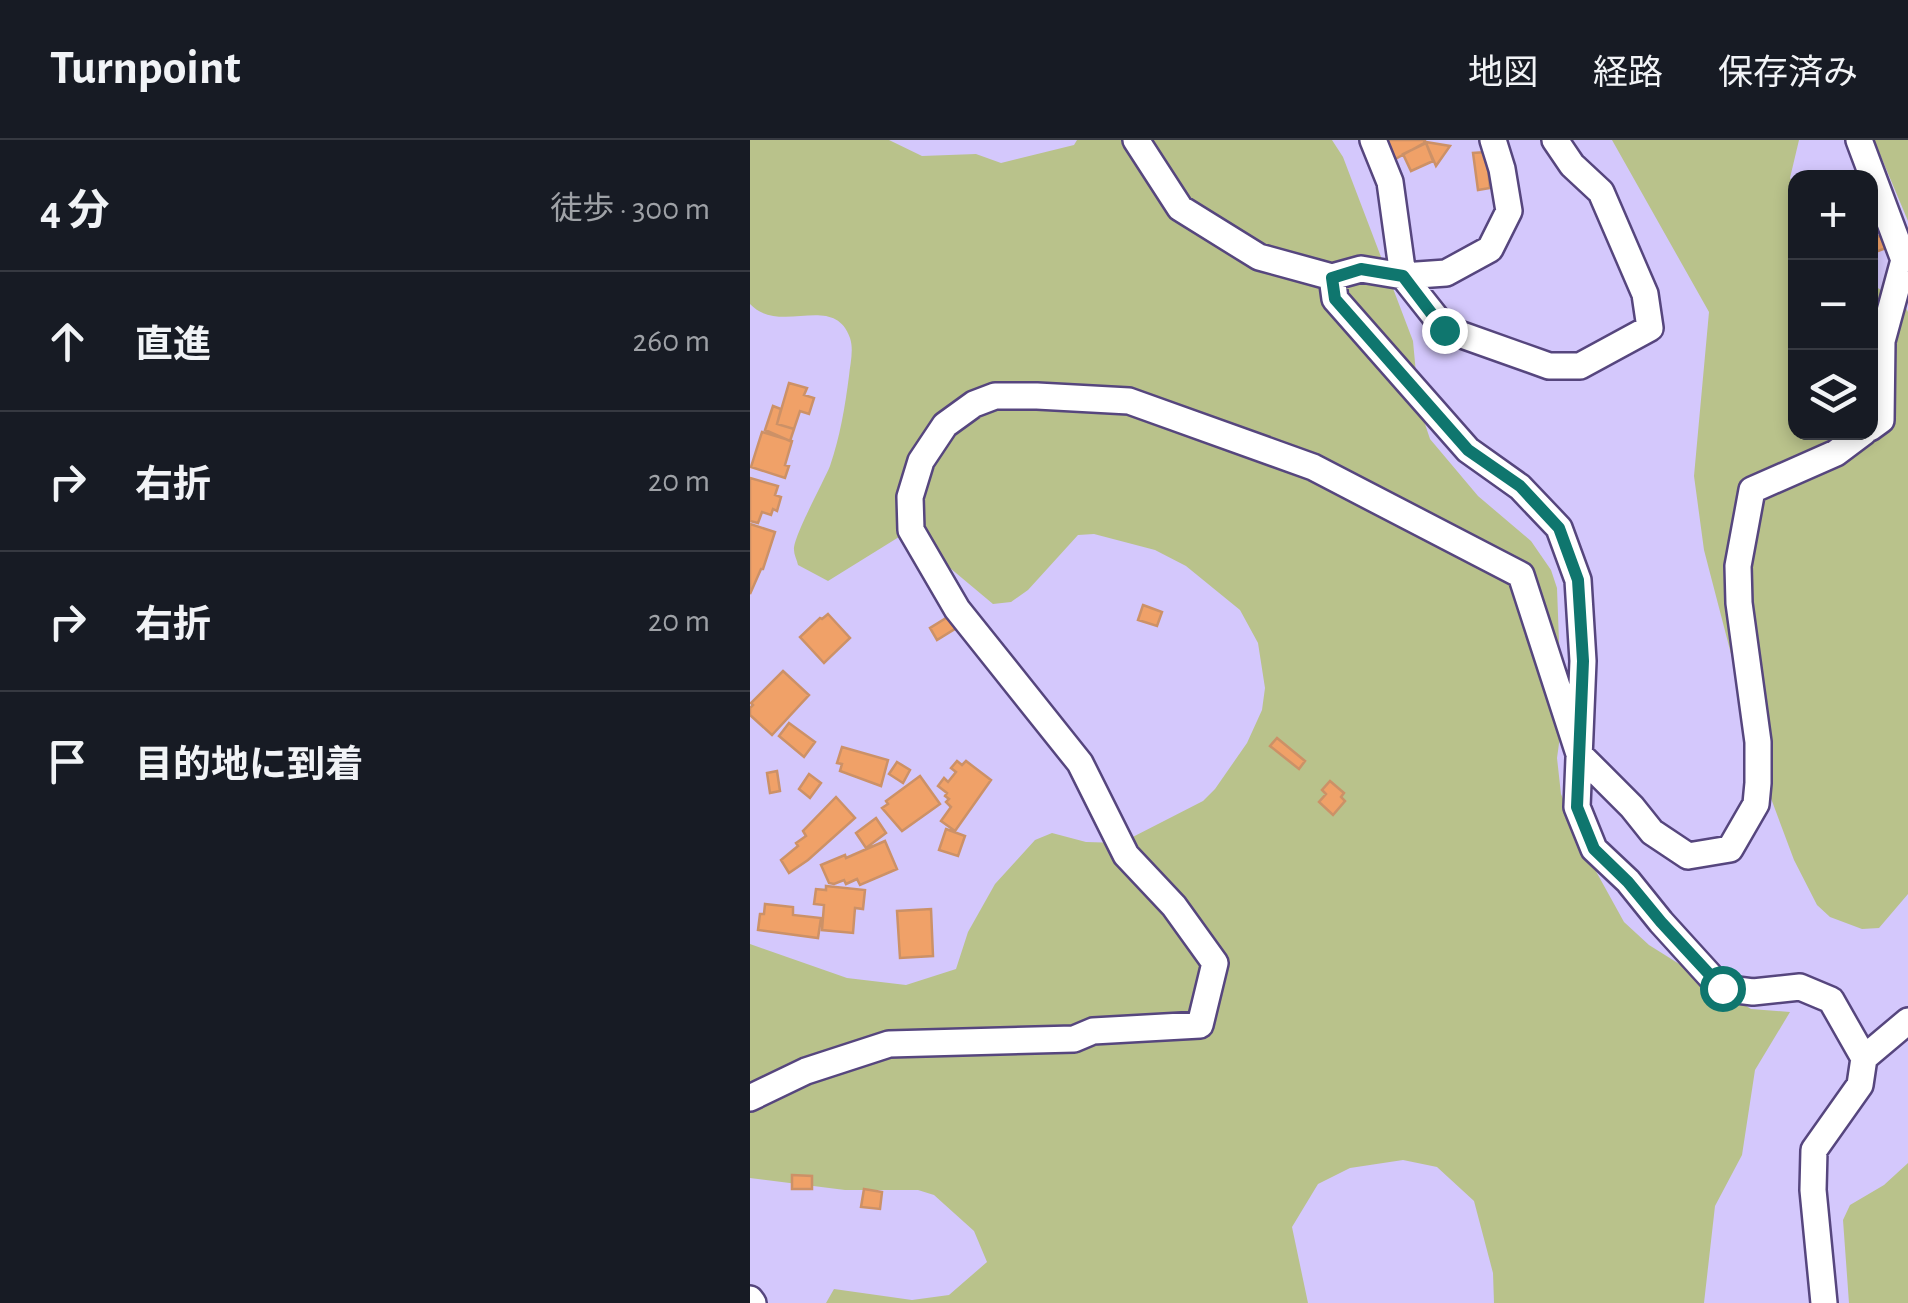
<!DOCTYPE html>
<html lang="ja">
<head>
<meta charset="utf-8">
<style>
  body { margin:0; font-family:"Alegreya Sans","Noto Sans JP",sans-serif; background:#20242c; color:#f1f3f6 }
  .controls { position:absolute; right:30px; top:30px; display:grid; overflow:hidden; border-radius:20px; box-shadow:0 5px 15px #0003 }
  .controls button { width:90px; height:90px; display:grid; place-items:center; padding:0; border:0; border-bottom:2px solid #363941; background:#171b24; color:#f1f3f6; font:50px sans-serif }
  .stop { position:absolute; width:30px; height:30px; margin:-22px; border:8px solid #0f766e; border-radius:50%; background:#fff }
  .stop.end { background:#0f766e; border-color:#fff; box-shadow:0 2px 10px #0008 }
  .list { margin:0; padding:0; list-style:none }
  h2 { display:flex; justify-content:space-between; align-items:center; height:130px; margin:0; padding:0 40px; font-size:42px }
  h2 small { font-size:32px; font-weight:400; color:#9ea1a6 }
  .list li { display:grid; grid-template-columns:65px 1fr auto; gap:30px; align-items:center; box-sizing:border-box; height:140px; padding:0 40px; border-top:2px solid #363941 }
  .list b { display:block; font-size:38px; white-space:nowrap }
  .list em { font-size:32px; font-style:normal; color:#9ea1a6 }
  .icon { flex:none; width:55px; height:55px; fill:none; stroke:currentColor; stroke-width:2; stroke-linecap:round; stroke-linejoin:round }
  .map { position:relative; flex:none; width:1158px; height:1163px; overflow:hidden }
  header { display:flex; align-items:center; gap:60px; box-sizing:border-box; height:140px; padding:0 50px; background:#171b24; border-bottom:2px solid #363941 }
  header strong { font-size:48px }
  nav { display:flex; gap:55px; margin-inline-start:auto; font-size:35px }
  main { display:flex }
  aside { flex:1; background:#171b24 }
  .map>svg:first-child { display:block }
</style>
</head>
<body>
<header>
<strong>Turnpoint</strong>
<nav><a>地図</a><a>経路</a><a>保存済み</a></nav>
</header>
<main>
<aside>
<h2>4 分<small>徒歩 · 300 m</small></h2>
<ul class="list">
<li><svg class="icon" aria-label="ahead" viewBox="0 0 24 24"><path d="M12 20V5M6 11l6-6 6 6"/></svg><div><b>直進</b></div><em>260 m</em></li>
<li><svg class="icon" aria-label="right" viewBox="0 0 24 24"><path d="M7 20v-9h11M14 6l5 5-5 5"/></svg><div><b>右折</b></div><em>20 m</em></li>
<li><svg class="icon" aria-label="right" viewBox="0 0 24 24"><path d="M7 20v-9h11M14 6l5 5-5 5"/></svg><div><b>右折</b></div><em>20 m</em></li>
<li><svg class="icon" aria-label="arrive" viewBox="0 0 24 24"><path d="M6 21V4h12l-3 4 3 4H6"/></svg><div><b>目的地に到着</b></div></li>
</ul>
</aside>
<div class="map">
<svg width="1158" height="1163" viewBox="0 0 1158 1163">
  <rect width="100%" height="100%" fill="#d4c8fc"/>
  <!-- green -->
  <path fill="#b9c28b" d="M0,0H139L172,16L226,14L251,23L324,5L327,0H582L593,17L663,201L669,266L680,299L728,356L781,401L801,430L807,448L812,582L807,618L811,654L832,706L874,782L899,805L1001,869L1040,872L1005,930L992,1015L965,1066L954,1163H744L743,1133L724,1061L687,1027L653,1020L600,1028L568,1044L542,1087L558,1163H76L84,1149L162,1160L199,1155L237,1122L224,1091L184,1055L168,1050H95L0,1038V804L97,838L156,845L206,829L218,792L245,744L285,700L302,693L336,702L371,703L453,661L465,649L497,603L512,570L515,548L508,503L490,470L436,426L405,410L344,394L328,395L278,450L261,462L243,464L157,392L78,441L48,425C47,420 44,415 44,410C43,397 73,343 80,326C90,297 95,267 99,236C100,225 104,210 100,198C84,152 30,196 0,164Z
    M862,0H1049L1040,38L1046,48V292H1120L1121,143L1156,168L1158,172V754L1129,788L1112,789L1080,777L1067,765L1044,720L1013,637L954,410L944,336L959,172Z
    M1124,0H1158V81Z
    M1158,1023V1163H1099L1093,1080L1100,1065L1134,1045Z"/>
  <!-- building -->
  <path fill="#f0a168" stroke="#cc9167" stroke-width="2.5" d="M629,0H675L674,3L640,22Z
    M676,2L700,6L686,26L676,3Z
    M676,3L683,21L661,31L653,14Z
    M736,12L740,48L728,50L723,13Z
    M1136,94L1139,107L1120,114V106L1125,104L1123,98Z
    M39,243L57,248L54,255L64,258L59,274L50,271L44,289L27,284Z
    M23,266L31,269L27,284L44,289L40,301L15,290Z
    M12,292L42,301L35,325L39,326L35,338L1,327Z
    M0,338L28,346L25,355L31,357L27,371L23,369L21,375L12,372L8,383L0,381Z
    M0,384L25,392L13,429H11L0,454Z
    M393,465L412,472L407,486L388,480Z
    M78,474L100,498L74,523L50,497L70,478L72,479Z
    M201,475L208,487L187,500L180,488Z
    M33,531L59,555L22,595L0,575V568L3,565L1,563Z
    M39,583L65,602L54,617L29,596Z
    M527,598L555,621L549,629L520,606Z
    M92,607L138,620L131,646L90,631L92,624L87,623Z
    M207,621L212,625L216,621L241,640L205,691L191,681L201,667L196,662L199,659L195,656L197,653L188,646L194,638L198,642L206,632L201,628Z
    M147,622L160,630L153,643L139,634Z
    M27,631L30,651L20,653L17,633Z
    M59,634L71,643L60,658L49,649Z
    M170,636L190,664L152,691L132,668L138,664L136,661Z
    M580,641L594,653L591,657L595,661L583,675L569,662L576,654L572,650Z
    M86,657L105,678L58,720L39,733L31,720L48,706L46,703L56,696L53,691Z
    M126,678L136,693L116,708L106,693Z
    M196,689L215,696L208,716L189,710Z
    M135,701L147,729L110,745L107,739L96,744L94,740L84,744L79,743L71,725L95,715L96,718Z
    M76,746L115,750L113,769L105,768L103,793L72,790L74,765L64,764L66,749L76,750Z
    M15,764L43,767V775L71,778L68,798L8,790L10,774H14Z
    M181,769L183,816L150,818L147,771Z
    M42,1035L62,1036V1049H42Z
    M114,1049L132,1052L130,1069L111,1067Z"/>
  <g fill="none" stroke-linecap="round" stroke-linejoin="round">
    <!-- street casing -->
    <g stroke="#56467e" stroke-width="30">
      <path id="street" d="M386,0L430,68L509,117L582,137L611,129L653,136L696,133L740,109L759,71L752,29L743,0
        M623,0L640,42L653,136L695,189L799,226H830L900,188L895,154L851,52L822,25L805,0
        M1109,0L1154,120
        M582,137L585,159L718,310L770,347L809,388L828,440L833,521L827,667L844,709L878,741L911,782L971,848L1003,852L1050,847L1081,860L1114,918L1110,945L1064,1010L1063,1050L1074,1163
        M1120,288L1131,280L1132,201L1154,120L1158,116
        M1114,918L1158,881
        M0,958L56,931L139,904L324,899L343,891L450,885L465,823L424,766L376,715L330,623L207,469L161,390L160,357L171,321L195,285L224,264L245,256H287L379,261L563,327L771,435L829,614L882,667L902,692L938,716L980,709L1006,664L1008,643V602L989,463L988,426L1002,350L1086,313L1114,292
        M0,1159L3,1163"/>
    </g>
    <!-- street -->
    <use href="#street" stroke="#fff" stroke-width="25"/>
  </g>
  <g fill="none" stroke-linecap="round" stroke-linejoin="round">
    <!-- route -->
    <path stroke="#0f766e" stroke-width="12" d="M694,190L653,136L611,129L582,138L585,159L718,310L770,346L809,388L828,440L833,521L827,667L844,709L878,742L911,782L972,848"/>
  </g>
</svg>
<div class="controls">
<button>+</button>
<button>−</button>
<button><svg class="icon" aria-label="layers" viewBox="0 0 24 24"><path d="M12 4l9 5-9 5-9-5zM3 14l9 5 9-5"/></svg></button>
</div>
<div class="stop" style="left:972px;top:848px"></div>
<div class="stop end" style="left:694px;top:190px"></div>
</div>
</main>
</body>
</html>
